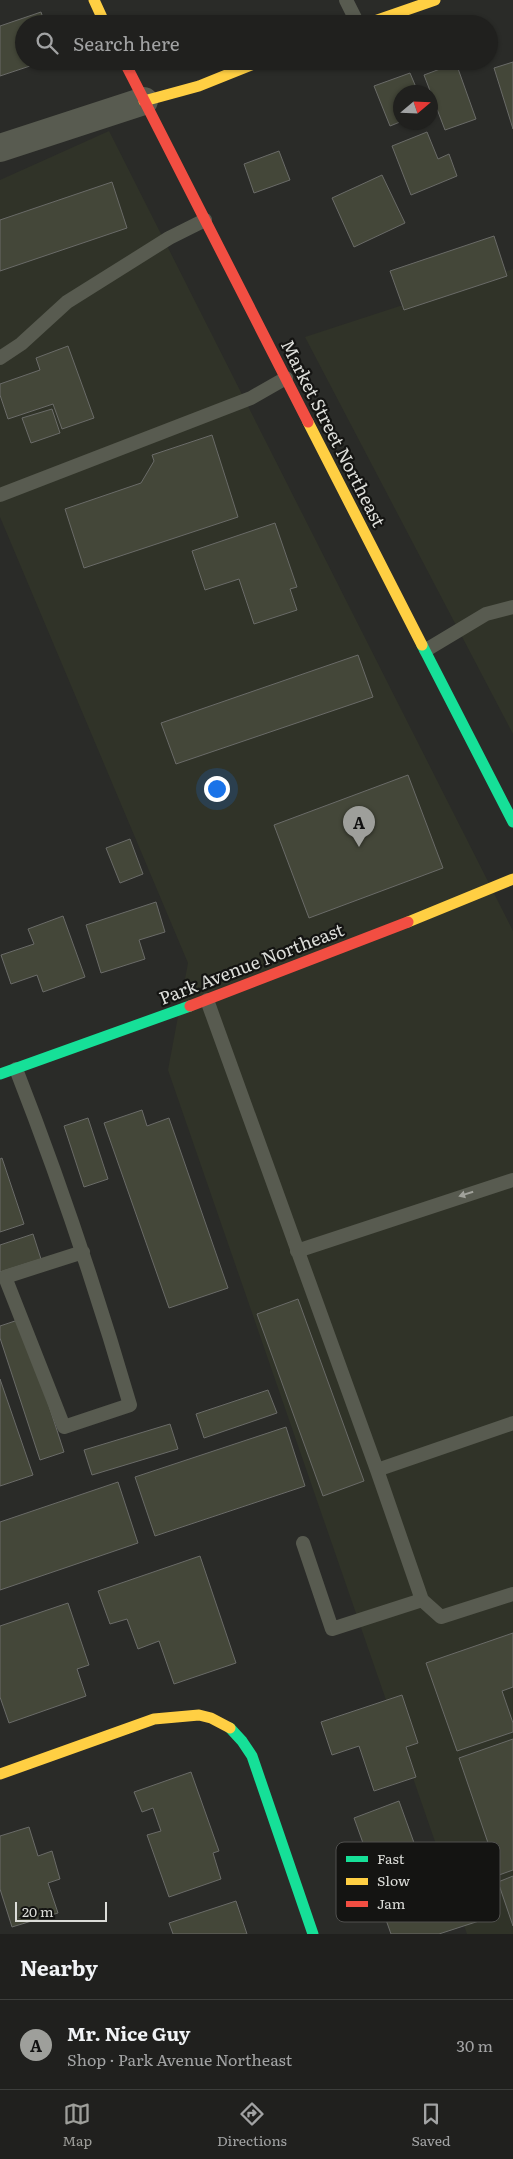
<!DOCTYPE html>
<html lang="en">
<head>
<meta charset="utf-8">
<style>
  body { margin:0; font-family:Literata,serif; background:#2d2d2b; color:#f1f3f6 }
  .compass { position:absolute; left:393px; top:85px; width:45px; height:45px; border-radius:50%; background:#20201e; box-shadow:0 1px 4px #0004; rotate:71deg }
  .scale { position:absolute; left:15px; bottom:12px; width:92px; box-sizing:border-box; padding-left:5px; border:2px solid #dcddd9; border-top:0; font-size:14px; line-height:18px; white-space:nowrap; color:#dcddd9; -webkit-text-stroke:4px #141412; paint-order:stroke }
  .you { position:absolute; left:216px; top:788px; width:18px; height:18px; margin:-12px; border:4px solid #fff; border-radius:50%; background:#1a73e8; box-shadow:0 0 0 8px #1a73e833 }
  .badge { display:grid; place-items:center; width:32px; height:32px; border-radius:50%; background:#9e9f9b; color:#111; font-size:16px; font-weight:700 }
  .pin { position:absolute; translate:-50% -41px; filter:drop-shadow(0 1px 2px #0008) }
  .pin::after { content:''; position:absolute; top:26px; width:18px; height:15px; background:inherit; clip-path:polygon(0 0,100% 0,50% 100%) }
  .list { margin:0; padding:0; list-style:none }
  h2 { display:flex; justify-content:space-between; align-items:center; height:65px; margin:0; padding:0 20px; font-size:21px }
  h2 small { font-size:16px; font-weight:400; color:#a2a3a4 }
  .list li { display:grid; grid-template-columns:32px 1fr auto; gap:15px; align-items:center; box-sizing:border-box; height:90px; padding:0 20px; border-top:1px solid #3d3e3c }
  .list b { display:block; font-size:19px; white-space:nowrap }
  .list p { margin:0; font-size:16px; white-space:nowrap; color:#a2a3a4 }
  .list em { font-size:16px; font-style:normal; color:#a2a3a4 }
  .icon { flex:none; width:28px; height:28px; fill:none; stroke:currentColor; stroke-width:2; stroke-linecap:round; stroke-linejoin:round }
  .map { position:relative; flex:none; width:513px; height:1934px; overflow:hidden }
  .search { position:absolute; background:#20201e; box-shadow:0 1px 4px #0004; left:15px; right:15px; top:15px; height:55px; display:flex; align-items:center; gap:12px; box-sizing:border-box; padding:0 18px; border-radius:28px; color:#a2a3a4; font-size:19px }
  .sheet { height:155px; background:#20201e }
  nav { display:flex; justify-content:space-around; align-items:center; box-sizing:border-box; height:70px; border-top:1px solid #3d3e3c; background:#20201e; font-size:14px; color:#a2a3a4 }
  nav a { display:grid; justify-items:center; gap:2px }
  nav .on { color:#9e9f9b }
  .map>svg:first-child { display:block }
</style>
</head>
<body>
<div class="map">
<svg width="513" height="1934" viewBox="0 0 513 1934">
  <rect width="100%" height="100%" fill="#2a2b28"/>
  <!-- built -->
  <path fill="#303328" d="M109,131L513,931V1934H467L168,1070L188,963L0,517V180Z
    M513,269V734L305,337Z"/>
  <!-- building -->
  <path fill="#444739" stroke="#6a6b68" d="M41,12L45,24H24V61H45L0,76V26Z
    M513,62V129L494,68Z
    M456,63L476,119L445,130L424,75Z
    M410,73L418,92H400V122L390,126L374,86Z
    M427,132L438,159L449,154L457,176L411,195L392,146Z
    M279,151L290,180L254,193L244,164Z
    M382,175L405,223L354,247L332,198Z
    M112,182L127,228L0,271V220Z
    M494,236L507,276L404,310L390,271Z
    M68,346L94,418L62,429L53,404L8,419L0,395V384L40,370L36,358Z
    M52,409L60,433L31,443L22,418Z
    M212,435L238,517L84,568L65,509L141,483L154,461L152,455Z
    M275,523L297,587L290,589L297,610L254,624L239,579L205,590L192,551Z
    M358,655L373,697L176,764L161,723Z
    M408,775L443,868L309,918L274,825Z
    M130,839L143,874L120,883L106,848Z
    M156,902L165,932L139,940L145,959L101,973L86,925Z
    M63,916L85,977L43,992L37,975L11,984L1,955L34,944L28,929Z
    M142,1110L147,1126L169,1118L228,1288L169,1308L104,1123Z
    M88,1118L108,1179L84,1187L64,1126Z
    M2,1158L24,1224L0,1232V1159Z
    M33,1234L41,1259L0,1272V1245Z
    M298,1299L364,1481L323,1496L257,1314Z
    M21,1319L64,1452L40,1460L0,1338V1326Z
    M0,1379L33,1475L0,1486Z
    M268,1390L277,1413L204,1438L196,1414Z
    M170,1424L178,1449L92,1475L84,1450Z
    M286,1427L305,1486L155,1536L135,1477Z
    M118,1482L138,1543L0,1590V1522Z
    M200,1556L236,1663L174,1684L159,1641L138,1649L127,1619L110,1624L98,1591Z
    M68,1603L89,1665L77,1669L86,1696L9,1723L0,1697V1626Z
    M513,1633V1687L502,1691L513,1723V1732L457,1751L426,1663Z
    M402,1695L418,1743L406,1747L416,1777L374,1791L359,1746L332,1755L321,1722Z
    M513,1739V1870L499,1875L459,1758Z
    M191,1772L219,1851L213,1853L221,1879L169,1897L147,1835L161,1831L153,1808L142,1812L134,1792Z
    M399,1801L431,1890L386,1907L354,1818Z
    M29,1827L38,1856L52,1851L60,1879L48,1883L58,1913L12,1927L0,1889V1836Z
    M513,1876V1926L498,1882Z
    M471,1889L482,1920L439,1934H391L385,1917Z
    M236,1901L247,1934H173L169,1923Z"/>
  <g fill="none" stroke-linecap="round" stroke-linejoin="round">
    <!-- lane -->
    <path stroke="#585b50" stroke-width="14" d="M346,0L358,24
      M0,358L21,344L67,302L169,238L205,220
      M0,495L251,398L286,378
      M426,650L486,614L513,607
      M207,1000L377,1470L422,1600L441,1617L513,1594
      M16,1069C59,1179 97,1292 130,1405L64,1427L5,1277L83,1252
      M297,1251L513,1180
      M377,1470L513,1423
      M303,1543L332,1629L422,1600"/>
    <!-- street -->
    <path stroke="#585b50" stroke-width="28" d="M0,148L144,101"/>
    <!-- fast -->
    <path stroke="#16e098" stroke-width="11" d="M422,645L513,822
      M0,1074L190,1006
      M230,1728L242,1741L252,1756L313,1934"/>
    <!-- slow -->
    <path stroke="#ffcf43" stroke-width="11" d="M94,0L105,24
      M366,24L435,0
      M144,101L199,86L261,61
      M308,422L422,645
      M408,922L513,879
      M0,1774L154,1719L199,1715L211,1718L230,1728"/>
    <!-- jam -->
    <path stroke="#f24e42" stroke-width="11" d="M124,61L308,422
      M190,1006L408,922"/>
  </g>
  <!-- one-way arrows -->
  <defs><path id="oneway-solid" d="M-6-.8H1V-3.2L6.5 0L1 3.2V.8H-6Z" transform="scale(1.25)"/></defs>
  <use fill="#a1a29b" href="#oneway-solid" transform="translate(466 1194) rotate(163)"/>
  <g text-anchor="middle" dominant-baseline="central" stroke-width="4.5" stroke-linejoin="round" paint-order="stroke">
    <!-- street labels -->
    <g font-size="18" fill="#dcddd9" stroke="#141412">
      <text transform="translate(334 433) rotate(63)">Market Street Northeast</text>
      <text transform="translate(251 963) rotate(-21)">Park Avenue Northeast</text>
    </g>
  </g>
  <!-- legend -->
  <rect x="336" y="1842" width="164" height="80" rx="8" fill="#141412" stroke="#50504e" stroke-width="1"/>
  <rect x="346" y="1856" width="22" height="6" fill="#16e098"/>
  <rect x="346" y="1878" width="22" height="7" fill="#ffcf43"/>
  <rect x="346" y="1901" width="22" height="6" fill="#f24e42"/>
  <g font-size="14" fill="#dcddd9">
    <text x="377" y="1864">Fast</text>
    <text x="377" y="1886">Slow</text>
    <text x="377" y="1909">Jam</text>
  </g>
</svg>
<svg class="compass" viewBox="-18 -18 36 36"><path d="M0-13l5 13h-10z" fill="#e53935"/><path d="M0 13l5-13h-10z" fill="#a2a3a4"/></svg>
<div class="scale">20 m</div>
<div class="you"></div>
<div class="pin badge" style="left:359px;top:847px">A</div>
<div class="search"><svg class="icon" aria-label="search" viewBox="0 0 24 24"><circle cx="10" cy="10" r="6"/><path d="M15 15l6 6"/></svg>Search here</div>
</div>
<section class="sheet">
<h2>Nearby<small></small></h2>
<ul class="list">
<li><span class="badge">A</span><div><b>Mr. Nice Guy</b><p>Shop · Park Avenue Northeast</p></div><em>30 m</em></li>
</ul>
</section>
<nav>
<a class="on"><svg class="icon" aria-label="map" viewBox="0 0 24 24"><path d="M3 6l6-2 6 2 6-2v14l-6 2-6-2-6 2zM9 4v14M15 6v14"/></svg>Map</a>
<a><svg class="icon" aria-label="directions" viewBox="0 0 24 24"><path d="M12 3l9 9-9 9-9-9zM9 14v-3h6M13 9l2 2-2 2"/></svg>Directions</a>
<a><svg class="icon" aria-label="saved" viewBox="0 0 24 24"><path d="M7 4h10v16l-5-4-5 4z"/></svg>Saved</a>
</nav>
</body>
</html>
